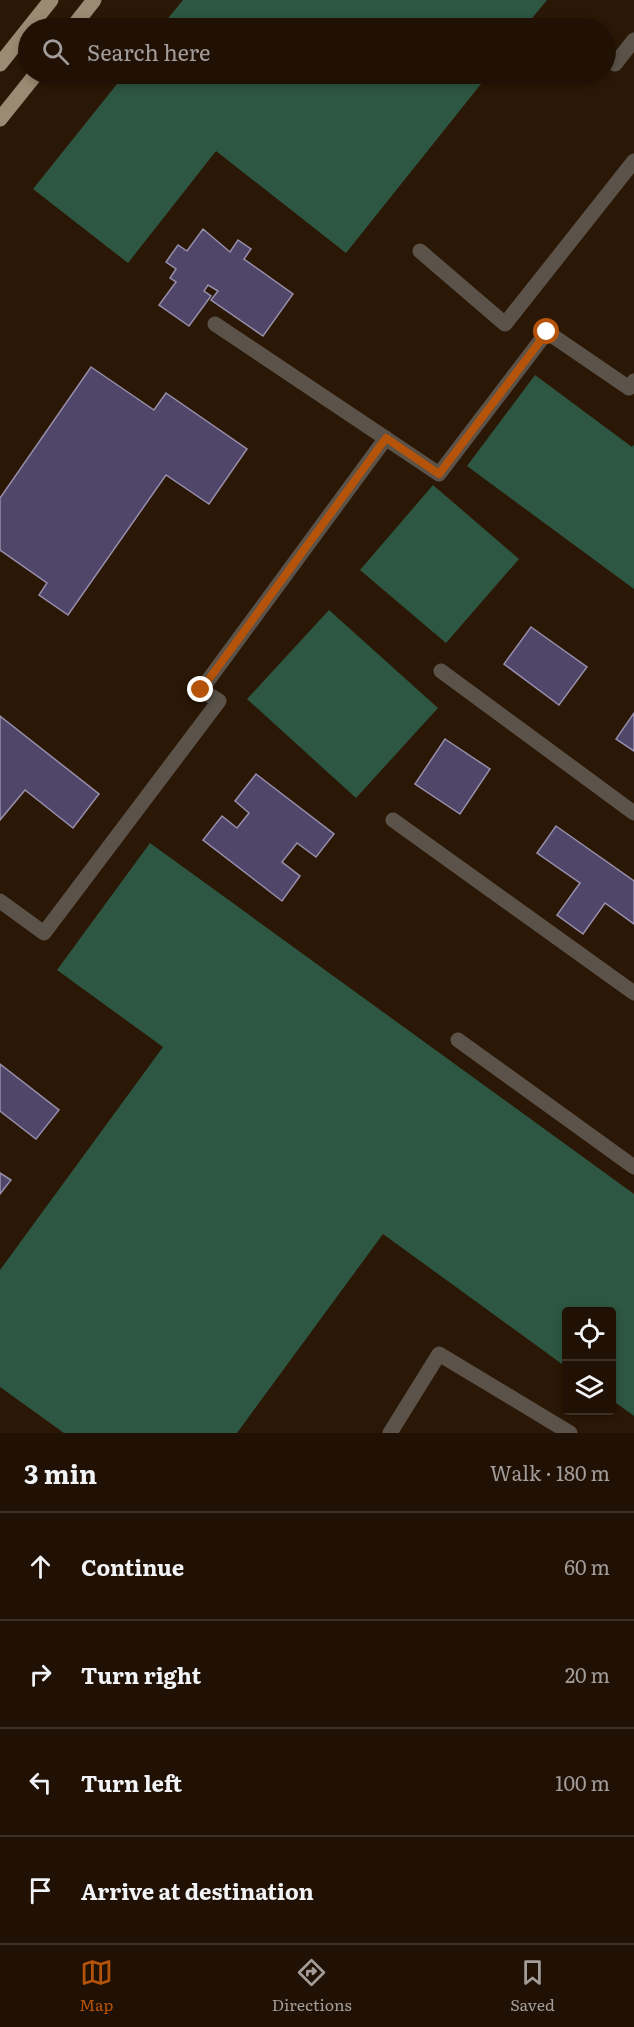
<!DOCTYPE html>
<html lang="en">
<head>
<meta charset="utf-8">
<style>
  body { margin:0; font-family:Literata,serif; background:#281a0e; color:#f1f3f6 }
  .controls { position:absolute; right:18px; bottom:18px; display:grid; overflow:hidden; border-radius:6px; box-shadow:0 3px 9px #0003 }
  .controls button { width:54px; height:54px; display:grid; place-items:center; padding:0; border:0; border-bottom:2px solid #3d3126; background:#201104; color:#f1f3f6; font:30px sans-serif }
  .stop { position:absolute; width:18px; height:18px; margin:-14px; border:4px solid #b45309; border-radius:50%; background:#fff }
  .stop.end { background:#b45309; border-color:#fff; box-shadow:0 2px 6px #0008 }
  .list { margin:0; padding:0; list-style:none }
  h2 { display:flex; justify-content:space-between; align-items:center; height:78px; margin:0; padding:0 24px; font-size:26px }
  h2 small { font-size:20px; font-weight:400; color:#a29d9a }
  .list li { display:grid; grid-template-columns:39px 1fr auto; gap:18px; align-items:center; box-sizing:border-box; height:108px; padding:0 24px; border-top:2px solid #3d3126 }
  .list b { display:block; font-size:22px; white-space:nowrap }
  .list em { font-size:20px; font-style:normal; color:#a29d9a }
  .icon { flex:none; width:33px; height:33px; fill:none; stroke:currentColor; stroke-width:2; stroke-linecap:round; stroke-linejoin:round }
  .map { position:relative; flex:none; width:634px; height:1433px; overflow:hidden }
  .search { position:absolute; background:#201104; box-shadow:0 3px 9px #0003; left:18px; right:18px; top:18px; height:66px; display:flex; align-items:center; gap:15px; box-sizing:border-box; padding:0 21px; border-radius:33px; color:#a29d9a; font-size:22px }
  .sheet { height:510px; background:#201104 }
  nav { display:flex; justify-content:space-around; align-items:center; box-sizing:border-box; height:84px; border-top:2px solid #3d3126; background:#201104; font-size:16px; color:#a29d9a }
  nav a { display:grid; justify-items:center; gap:3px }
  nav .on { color:#b45309 }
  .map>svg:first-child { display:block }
</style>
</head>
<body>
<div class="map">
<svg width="634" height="1433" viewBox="0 0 634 1433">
  <rect width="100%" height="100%" fill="#2b1705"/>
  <!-- forest -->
  <path fill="#2d5742" d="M183,0H547L524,28H160Z
    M125,74H489L346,253L216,151L128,263L33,189Z
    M535,375L632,447L634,445V589L467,466Z
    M433,485L519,559L446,643L360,570Z
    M329,610L438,708L356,798L247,699Z
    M150,843L634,1194V1416L612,1400V1312H566V1367L383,1234L237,1433H64L0,1387V1270L163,1047L57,970Z"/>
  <!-- building -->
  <path fill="#504669" stroke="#978fac" stroke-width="1.5" d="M203,229L230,252L238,240L251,249L244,259L293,294L263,336L211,300L218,291L208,285L204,291L211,296L189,326L159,305L176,282L170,278L176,269L166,262L178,245L187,251Z
    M91,367L154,410L166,393L247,449L209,504L166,475L68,615L39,595L47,583L0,550V498Z
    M531,627L587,667L559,705L504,664Z
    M634,713V751L616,739Z
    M0,716L99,794L73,828L25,790L0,820Z
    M445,739L490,769L460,814L415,784Z
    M256,774L334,834L316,857L297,843L282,862L300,876L282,901L203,840L222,816L237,828L249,813L235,801Z
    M556,826L634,881V924L605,903L583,934L557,915L580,883L537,853Z
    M0,1064L59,1110L36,1139L0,1111Z
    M0,1173L11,1180L0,1194Z"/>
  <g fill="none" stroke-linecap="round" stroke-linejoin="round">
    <!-- minor -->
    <path stroke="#5b5349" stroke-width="15" d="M615,64L634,40
      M420,251L505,324L634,161
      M215,324L439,474L547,332L629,388L634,381
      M441,671L634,813
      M393,820L634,993
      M0,901L44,933L219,701L201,690L386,438
      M458,1040L634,1167
      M390,1433L439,1354L570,1433"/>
    <!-- major -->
    <path stroke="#9b8b74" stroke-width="15" d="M72,28L94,0
      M0,64L51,0
      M0,119L36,74"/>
  </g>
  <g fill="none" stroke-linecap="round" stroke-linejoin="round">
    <!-- route -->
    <path stroke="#b45309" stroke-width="8" d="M201,690L386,438L439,474L547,332"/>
  </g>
</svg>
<div class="controls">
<button><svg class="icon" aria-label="locate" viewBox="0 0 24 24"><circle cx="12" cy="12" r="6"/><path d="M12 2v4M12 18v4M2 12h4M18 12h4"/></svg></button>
<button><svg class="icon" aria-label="layers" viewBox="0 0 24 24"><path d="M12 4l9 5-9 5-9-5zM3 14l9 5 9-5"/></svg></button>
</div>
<div class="stop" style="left:547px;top:332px"></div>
<div class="stop end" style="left:201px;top:690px"></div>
<div class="search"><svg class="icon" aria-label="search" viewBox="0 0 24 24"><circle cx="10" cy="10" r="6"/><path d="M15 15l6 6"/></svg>Search here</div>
</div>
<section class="sheet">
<h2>3 min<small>Walk · 180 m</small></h2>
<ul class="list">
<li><svg class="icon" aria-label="ahead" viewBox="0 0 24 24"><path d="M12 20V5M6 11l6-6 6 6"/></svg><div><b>Continue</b></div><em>60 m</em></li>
<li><svg class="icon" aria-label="right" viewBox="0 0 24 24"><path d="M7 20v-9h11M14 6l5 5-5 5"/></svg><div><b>Turn right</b></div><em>20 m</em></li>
<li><svg class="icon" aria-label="left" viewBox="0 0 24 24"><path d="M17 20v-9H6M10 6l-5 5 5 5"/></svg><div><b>Turn left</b></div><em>100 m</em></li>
<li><svg class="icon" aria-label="arrive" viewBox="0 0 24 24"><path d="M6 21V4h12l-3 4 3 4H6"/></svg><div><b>Arrive at destination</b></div></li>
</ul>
</section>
<nav>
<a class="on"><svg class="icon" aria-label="map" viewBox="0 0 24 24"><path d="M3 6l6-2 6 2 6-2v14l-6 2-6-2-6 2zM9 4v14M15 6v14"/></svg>Map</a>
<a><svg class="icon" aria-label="directions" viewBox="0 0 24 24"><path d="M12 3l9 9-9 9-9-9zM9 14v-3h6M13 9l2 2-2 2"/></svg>Directions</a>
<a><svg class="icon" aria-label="saved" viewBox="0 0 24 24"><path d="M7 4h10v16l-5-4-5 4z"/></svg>Saved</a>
</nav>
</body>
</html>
